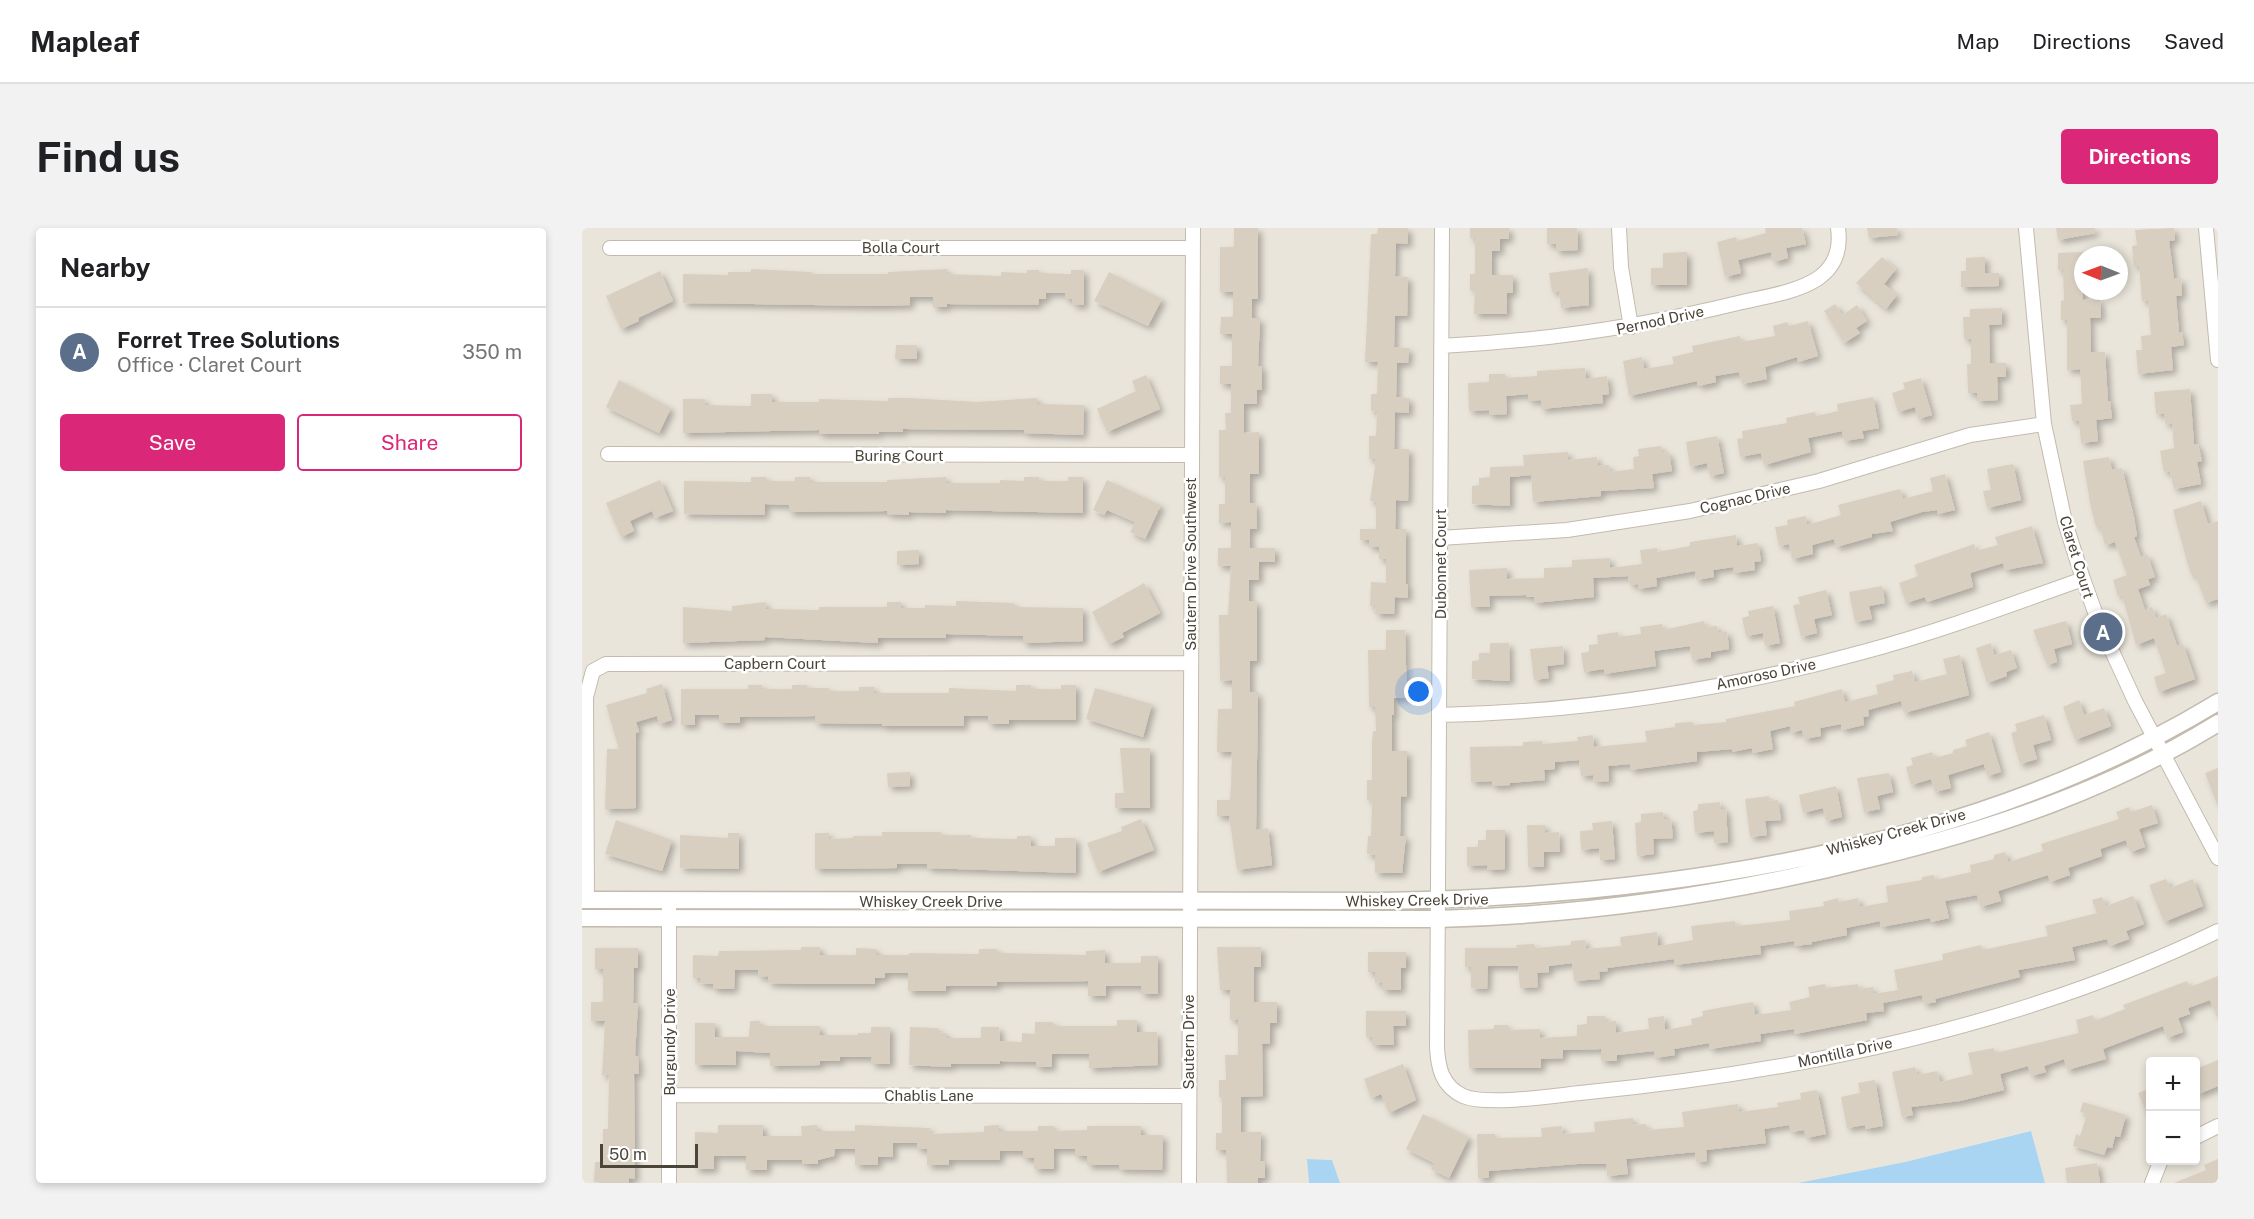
<!DOCTYPE html>
<html lang="en">
<head>
<meta charset="utf-8">
<style>
  body { margin:0; font-family:"Public Sans",sans-serif; background:#f2f2f2; color:#202124 }
  .controls { position:absolute; right:18px; bottom:18px; display:grid; overflow:hidden; border-radius:6px; box-shadow:0 3px 9px #0003 }
  .controls button { width:54px; height:54px; display:grid; place-items:center; padding:0; border:0; border-bottom:2px solid #e0e0e0; background:#fff; color:#202124; font:30px sans-serif }
  .compass { position:absolute; left:1492px; top:18px; width:54px; height:54px; border-radius:50%; background:#fff; box-shadow:0 3px 9px #0003; rotate:271deg }
  .scale { position:absolute; left:18px; bottom:15px; width:98px; box-sizing:border-box; padding-left:6px; border:3px solid #4b4439; border-top:0; font-size:16px; line-height:21px; white-space:nowrap; color:#4b4439; -webkit-text-stroke:4px #fff; paint-order:stroke }
  .you { position:absolute; left:837px; top:464px; width:21px; height:21px; margin:-15px; border:4px solid #fff; border-radius:50%; background:#1a73e8; box-shadow:0 0 0 9px #1a73e833 }
  .badge { display:grid; place-items:center; width:39px; height:39px; border-radius:50%; background:#db2777; color:#fff; font-size:20px; font-weight:700 }
  .pin { position:absolute; translate:-50% -50%; border:3px solid #fff; box-shadow:0 2px 6px #0006 }
  .list { margin:0; padding:0; list-style:none }
  h2 { display:flex; justify-content:space-between; align-items:center; height:78px; margin:0; padding:0 24px; font-size:26px }
  h2 small { font-size:20px; font-weight:400; color:#757577 }
  .list li { display:grid; grid-template-columns:39px 1fr auto; gap:18px; align-items:center; box-sizing:border-box; height:90px; padding:0 24px; border-top:2px solid #e0e0e0 }
  .list b { display:block; font-size:22px; white-space:nowrap }
  .list p { margin:0; font-size:20px; white-space:nowrap; color:#757577 }
  .list em { font-size:20px; font-style:normal; color:#757577 }
  .actions { display:flex; gap:12px; padding:18px 24px }
  .actions a { flex:1; padding:14px 0; border:2px solid #db2777; border-radius:6px; text-align:center; font-size:21px; color:#db2777 }
  .actions .main { background:#db2777; color:#fff }
  .map { position:relative; flex:none; width:1636px; height:955px; overflow:hidden; border-radius:6px }
  header { display:flex; align-items:center; gap:36px; box-sizing:border-box; height:84px; padding:0 30px; background:#fff; border-bottom:2px solid #e0e0e0 }
  header strong { font-size:28px }
  nav { display:flex; gap:33px; margin-inline-start:auto; font-size:21px }
  .intro { display:flex; align-items:center; justify-content:space-between; box-sizing:border-box; height:144px; padding:0 36px }
  h1 { margin:0; font-size:42px }
  .button { padding:15px 27px; border-radius:6px; background:#db2777; color:#fff; font-size:21px; font-weight:700 }
  main { display:flex; gap:36px; padding:0 36px }
  aside { flex:1; background:#fff; border-radius:6px; box-shadow:0 3px 9px #0003 }
  .map>svg:first-child { display:block }
</style>
</head>
<body>
<header>
<strong>Mapleaf</strong>
<nav><a>Map</a><a>Directions</a><a>Saved</a></nav>
</header>
<div class="intro"><h1>Find us</h1><a class="button">Directions</a></div>
<main>
<aside>
<h2>Nearby<small></small></h2>
<ul class="list">
<li><span class="badge" style="background:#5c6f8a">A</span><div><b>Forret Tree Solutions</b><p>Office · Claret Court</p></div><em>350 m</em></li>
</ul>
<div class="actions"><a class="main">Save</a><a>Share</a></div>
</aside>
<div class="map">
<svg width="1636" height="955" viewBox="0 0 1636 955">
  <defs>
    <filter id="shadow"><feDropShadow dx="4" dy="4" stdDeviation="3" flood-color="#0004"/></filter>
  </defs>
  <rect width="100%" height="100%" fill="#f6f3ec"/>
  <!-- residential -->
  <path fill="#eae5da" fill-rule="evenodd" d="M0,0H1636V466L1571,504L1460,554L1334,594L1202,626L1062,650L856,666L0,665ZM1501,27H1537V63H1501Z
    M1636,503V955H1463L1448,903L1323,934L1216,955H758L750,932L726,931L727,955H0V697H856L1338,626ZM1568,834H1614V932H1568Z"/>
  <!-- water -->
  <path fill="#a9d4f2" d="M1449,903L1463,955H1216L1323,934Z
    M725,931L750,932L758,955H727Z"/>
  <!-- building -->
  <path fill="#d8cfc1" filter="url(#shadow)" d="M652,0H676V71H670V90H678L676,138H680V162H675V176H662V205L677,204V246H668V275H674L675,301H668V320H693V334H677V352H667V373H675V433H668V464H676L674,602L686,600L690,637L655,642L647,588H635V572H648L649,556L650,524H635L636,481H650V452L638,453L637,387H646L649,338H636V320H649V294L637,295V276H643V249H637V202H644L643,185H649V156H638V138H650V106H638L639,89H651V64H638V19H652Z
    M796,0H826V16L814,15L813,48L826,49L825,88H813L812,119L827,120L826,135H815L814,169L827,170V185L813,184L812,221H827L826,273L814,272L813,301H824V356H826V370L813,369L812,386H793L794,378H788L789,354L804,355V331H797V319H787V312H778V301H794V274L788,273L794,231H787V208H794L795,184L789,183V166H795L796,134H783L789,6H795Z
    M888,0H927V11H918V23H910V47H931V65H925V86H892L893,62H888V46H893V10H888Z
    M965,0H995L996,22L974,23V16H965Z
    M1183,0H1220L1224,16L1204,20L1206,30L1191,34L1189,24L1156,32L1159,45L1143,49L1135,14L1154,9L1155,13L1184,5Z
    M1285,0H1315L1316,7L1287,10Z
    M1474,0H1513V5L1476,12Z
    M1592,0L1593,12L1587,13L1592,51L1599,50L1600,68H1594L1597,105L1600,104L1602,117L1589,119L1591,142L1556,146L1554,122H1560L1559,108L1569,107L1566,72L1560,73L1557,38H1552L1550,18L1555,17L1553,2Z
    M1105,24V57H1069V40H1081V25Z
    M1501,24V72L1518,71L1519,90H1508L1509,124H1523L1526,174L1528,173L1530,190L1514,192L1516,213L1499,215L1497,193H1490L1488,177L1500,176L1498,141L1485,142V92H1479V73L1482,72L1481,42H1476V25Z
    M1300,29L1314,41L1302,56L1315,67L1304,81L1274,55Z
    M1403,29V45H1417V58L1379,59V43H1384V30Z
    M1006,40L1007,77L979,80L977,63L970,64L967,45Z
    M169,41L229,44V46H306V44L365,41V46L419,48V44L445,45V42H457V45L489,46V42H502V77H491L490,71H483V65H464V71H457L456,77L365,76V79H351V69H328V77L297,78L101,75V46L146,47V44H169Z
    M78,43L91,73L56,90L57,93L39,101L24,68Z
    M527,44L580,71L566,98L512,73Z
    M1253,76L1260,87L1275,77L1285,93L1274,100L1278,105L1262,115L1242,83Z
    M1420,80V96L1407,97L1408,135H1424V149H1415L1416,172L1395,173V165H1386L1385,136H1389V111H1382L1381,89H1388V81Z
    M1226,93L1236,128L1216,134L1215,129L1183,139L1185,151L1160,156L1157,144L1133,148L1134,154L1116,158L1115,153L1047,168L1041,133L1060,129L1062,141L1092,136L1090,129L1111,124L1110,118L1158,108L1159,114L1193,108L1191,98L1205,94L1207,98Z
    M314,117H335V131H313Z
    M1003,140L1004,151L1025,148L1027,166L1020,167L1021,175L959,181V172L946,173V166L924,168L925,186L907,187V182L887,183L886,155L907,154V146H923V150L955,148V143Z
    M564,147L578,181L525,204L515,181L554,163L550,153Z
    M1339,150L1350,187L1336,191L1333,179L1316,184L1310,165L1323,161L1321,155Z
    M37,152L89,180L77,205L24,179Z
    M1608,161L1612,216H1616L1620,233L1615,234L1619,256L1592,261L1588,243L1582,244L1578,223L1592,220L1590,195L1583,196L1582,185L1574,186L1572,164Z
    M169,166H190V174H237V171L306,173V170H327L395,174L455,170V176L502,177L501,207L442,205V202L321,201V204H297V206H237V202L101,205V171H123V177L169,178Z
    M1291,169L1297,200L1280,203L1282,210L1262,213L1260,203L1226,210L1229,224L1182,237L1179,225L1158,229L1155,211L1161,210L1160,203L1205,195L1204,190L1233,184L1234,188L1256,183L1255,176Z
    M1135,208L1142,245L1128,248L1125,235L1108,239L1104,214Z
    M1079,218L1080,225L1087,224L1090,243L1070,246L1072,260L1019,263V268L951,274L949,247L928,249V278L890,276V258L897,257V250L908,249V239L942,238L941,227L986,224V232L1015,229L1016,238L1027,237L1028,244L1052,241L1051,229L1057,228L1056,221Z
    M1527,229L1530,242L1540,240L1552,289L1555,308L1552,309L1559,329L1565,326L1573,349L1566,351L1568,357L1556,361L1563,382L1570,379L1574,390L1584,386L1595,418L1601,416L1613,451L1577,464L1572,449L1584,445L1572,410L1554,417L1540,367L1536,368L1531,352L1545,347L1533,314L1523,317L1518,298L1514,299L1509,280L1501,233Z
    M1431,236L1439,272L1405,280L1401,263L1409,262L1405,241Z
    M1363,246L1373,282L1356,286L1355,282L1340,284L1308,294L1311,303L1290,306V309L1254,319L1252,311L1230,317L1231,326L1210,331L1207,316L1197,318L1193,299L1206,297L1205,292L1224,288L1225,297L1259,287L1256,277L1318,261L1321,271L1351,263L1348,250Z
    M169,249H184V253H213V249H228V254H305V252L364,249V255H418V252L442,253V249H457V253H486V249H501V285L364,282V285L327,284V287L305,286V283L207,284V277L183,276V287L102,286V253L169,254Z
    M78,252L91,283L73,290L70,283L48,293L52,303L39,309L24,275Z
    M525,252L579,277L563,311L548,304L553,294L525,282L522,287L511,282Z
    M1619,273L1626,296L1636,293V371L1624,375L1613,346L1610,348L1606,337L1591,282Z
    M1450,298L1461,335L1423,342L1421,335L1388,345L1391,359L1345,374L1343,369L1324,375L1317,355L1336,348L1332,337L1392,316L1394,323L1416,317L1413,309Z
    M1154,307L1155,318L1176,315L1179,333L1172,334L1173,342L1152,345L1151,339L1131,342L1132,349L1114,352L1113,343L1074,350L1075,358L1056,361V356L1048,357L1046,348L1011,350L1012,369L952,375V369H944V367L907,368L908,379H889L887,342L925,340V351L962,350V340L990,339V332L1028,330V340L1060,336L1058,322L1075,320V324L1108,318V314Z
    M337,322V336L315,337V323Z
    M562,355L578,385L540,405L542,409L527,416L510,384Z
    M1300,358L1303,375L1287,378L1290,391L1273,394L1267,364Z
    M1244,362L1250,387L1232,391L1235,405L1219,409L1211,377L1218,376L1216,369Z
    M374,373L432,375V379L501,380V413L441,415V408L364,406V410H296V415L183,409V412L101,415V379L150,383V378L184,374L183,381L237,382V379H305V374H319V380H343V377L374,378Z
    M1191,378L1198,415L1183,418L1181,405L1164,408L1160,390L1167,388L1166,383Z
    M1122,393L1123,399L1135,398L1136,405L1145,403L1147,421L1129,424V429L1110,432L1108,418L1072,423L1074,438L1022,446V441L1002,444L999,425L1007,424V417L1016,416L1015,407L1036,404V409L1059,406L1058,399L1080,396L1081,402Z
    M1484,393L1490,416L1472,421L1475,434L1465,437L1451,402Z
    M804,402H823L825,470H812V487H810V523H825V569L819,568L818,608H824L820,645H793V627L785,626L786,608H789L790,572H785V552H790V513L791,503H794L793,479H787L786,422H804Z
    M908,415H927L928,453L890,451V433L897,432V425H908Z
    M1409,415L1412,427L1429,422L1435,440L1424,444L1425,448L1405,455L1394,420Z
    M981,418L982,436L965,438L967,450L952,452L948,421Z
    M1378,427L1387,467L1322,485L1319,473L1286,482L1287,488L1281,489L1282,497L1260,502L1259,496L1238,500L1239,508L1222,511L1220,502L1209,505L1208,498L1188,503L1191,521L1171,525L1170,520L1150,524V521L1115,524V533L1048,542V536L1026,538L1027,553L1012,554L1011,547L999,548L997,532L973,534V541L962,542L963,552L928,555V557L910,558V553L889,554L888,519L941,518V514L960,513V516L996,513L995,509L1011,507L1012,519L1065,514L1063,503L1093,499V495L1111,494V497L1144,494V491L1213,478L1212,474L1260,461L1263,474L1296,466L1294,457L1312,452L1311,447L1330,443L1333,454L1365,446L1361,431Z
    M80,456L90,492L77,496L75,488L54,494L57,504L54,505V580L23,581L25,521H37L24,477L65,465L64,461Z
    M166,457H180V461H210V457H225V460H247V463H277V459H292V465H367V460L434,463V457H449V461H479V457H494V492H427V496H406V488H382V498H300V496L233,495V488L158,489V495H137V487H113V497H99V461H166Z
    M513,460L570,476L561,509L504,491Z
    M1497,472L1502,487L1522,480L1529,498L1493,512L1481,479Z
    M1462,487L1469,512L1451,517L1455,531L1438,536L1429,505L1435,503L1433,496Z
    M1407,504L1419,544L1405,548L1402,536L1366,547L1369,560L1353,564L1349,551L1329,557L1324,539L1331,537L1329,530L1350,524L1352,530L1371,525V522L1385,518L1383,512Z
    M538,520H568V580H533V565H542Z
    M1636,540V576H1635L1623,545Z
    M328,544V558L306,559L305,545Z
    M1307,545L1311,564L1295,568L1298,581L1282,584L1275,550Z
    M1254,558L1260,589L1244,593L1241,580L1221,585L1217,567Z
    M1187,568V573L1196,572L1199,592L1183,593L1185,607L1168,609L1163,571Z
    M1138,574L1139,581H1144L1146,614L1132,615V603L1113,605L1111,583L1116,582V576Z
    M1570,577L1576,595L1557,601L1563,619L1548,624L1544,612L1518,621L1520,628L1486,640L1488,647L1468,654L1466,647L1416,663L1419,673L1398,679L1395,667L1363,673L1367,690L1349,694L1348,690L1299,699L1298,693L1264,700L1265,707L1230,714V716L1213,718L1212,713L1178,718L1179,726L1093,737L1092,731L1025,740L1026,743L1017,744L1018,751L992,753L990,735L967,738V744L955,745L956,759L938,760L936,738H906L905,761L889,760V739H883V720H935L934,717L952,716L953,720L989,717V713L1003,712L1004,721L1039,718L1038,709L1075,704L1076,718L1111,712L1109,698L1153,693L1154,698L1208,692L1207,683L1242,678L1241,674L1256,670L1257,674L1276,670L1278,679L1306,674L1304,658L1340,652V649L1352,647L1353,652L1389,644L1388,637L1412,631V627L1423,624L1426,634L1461,623L1459,616L1537,591L1534,584L1547,579L1549,584Z
    M1081,584L1082,591H1089L1091,610L1071,611L1072,626L1055,628L1053,595L1059,594V586Z
    M559,591L572,622L516,644L505,615L540,603L539,599Z
    M34,592L90,612L80,643L23,626Z
    M1030,593L1033,631L1018,632L1017,620L999,622L998,603L1011,602L1010,595Z
    M945,597H963V605L977,604L978,624H962V639H946Z
    M904,602H923V641L906,642L905,637L885,638V619H896V612H904Z
    M300,604H359V607H389V610L435,611V608H449V618H473V610H494V645L345,640V636H315V640L233,641V605H247V611L271,610V608H300Z
    M146,605H157V641L98,640V607L146,610Z
    M1584,651L1588,660L1611,651L1621,678L1582,694L1567,657Z
    M1551,668L1562,696L1544,703L1547,711L1528,718L1525,711L1490,719L1493,732L1436,742L1438,749L1353,771L1354,774L1342,776L1340,767L1301,775L1302,783L1284,785L1285,792L1213,806L1212,801L1178,806L1179,813L1128,821L1127,815L1092,821L1093,827L1073,830L1072,823L1035,827V833H1019V821L981,822V830L959,831V840H887L886,802L912,801V797H926V802L958,801V810L995,808V797L1005,796V788H1023V794L1034,793V805L1067,801L1066,790L1082,788L1083,802L1110,797L1109,791L1121,788L1120,783L1153,777L1171,774L1173,787L1209,782L1207,774L1228,769L1226,759L1243,756L1244,760L1276,756L1277,761L1291,759V766L1316,762L1312,742L1361,732L1360,726L1399,717L1400,722L1466,708L1463,698L1515,685L1510,672L1520,669L1524,678Z
    M219,719H238V727H274V720L294,721V727H327V725L397,726V721H415V725L504,727V723L523,722V735H559V728H576V766H559V758H524V768H506V753L415,754V758H364V763H326V745H303V750H293V756H219L186,755V748L176,749V742H153L152,761H131V756L118,755V750H111V727L136,728L137,723L219,722Z
    M635,719H679V739H672V774H695V795H688V815L680,816L681,868L659,869V904H679L678,933H683V950H676V955H645L644,922H634V905H640V869H637V852H644L643,827H656V791L648,792V762H638Z
    M13,720H56V740H52L51,775H56L53,828H56L57,846H52L53,951L47,950V955L12,954L13,934H21V901H26L27,847H20L23,793H9V774H21V741H13Z
    M786,724H824V740H819V762H800V754L793,755V744H786Z
    M1636,748V791L1628,772L1606,780L1608,786L1596,790L1601,804L1585,810L1581,798L1521,821L1524,831L1485,842L1482,831L1462,838L1464,844L1449,848L1446,838L1418,846L1422,862L1378,873L1329,879L1331,887L1320,889L1310,844L1333,839L1335,847L1355,843L1358,854L1391,846L1386,825L1412,820L1413,825L1497,805L1494,792L1511,787L1512,793L1543,781L1541,777L1605,753L1608,759Z
    M784,783H824V798H811L812,817H790V809H784Z
    M535,792H555V804H575L576,837L507,840V826H470V839H454V834L418,833V836H369V839L327,837L328,799L356,800V804L364,805V810H399V799H417L418,813L440,814V805L453,806V794H471V798H535Z
    M168,793H178L177,798H238V807H276V805H289V799H308V836H289L290,829H258V833H238V837L188,838V825L154,823V837H113V795H133V809H167Z
    M1636,832V858L1614,867V841Z
    M821,836L834,872L807,885L799,866L789,870L782,851Z
    M1293,852L1301,898L1283,901V897L1265,900L1259,869L1278,865L1276,855Z
    M1569,860V894L1556,865Z
    M1235,862L1244,906L1224,910L1222,902L1209,904L1207,897L1182,901L1184,915L1124,922L1125,933L1114,934L1113,924L1044,931L1046,946L1025,948L1024,936H995L907,943V950H896L895,906H913V910L960,909L959,900L980,898L981,906L1013,904L1012,894L1051,890V897L1064,896V902L1102,899L1100,884L1156,876L1157,884L1196,879L1195,875L1219,871L1218,865Z
    M1501,874L1544,887L1538,909L1533,908L1530,920L1525,919L1522,927L1491,918L1494,906L1498,908L1505,886L1498,884Z
    M841,886L887,909L867,950L849,941L852,935L824,921Z
    M136,897H181V908H220L219,898L235,897V903H273V897L348,900L347,906L402,904V898L417,897V903H456V898H472V903L505,902V898H559V907H581L580,942L537,941V937H505V928H493V921H472V941H452V930H441V923H418V932H367V937H345V921H335V915H311V929H296V937H273V921H253L252,928L236,932V936H220V932H185V942H164V928H132V941H113V904L136,905Z
    M1636,931V955H1592L1624,942L1622,937Z
    M1515,935L1518,955H1485L1483,940Z"/>
  <g fill="none" stroke-linecap="round" stroke-linejoin="round">
    <!-- minor casing -->
    <g stroke="#c2bbae" stroke-width="16">
      <path id="minor" d="M860,0L855,819C856,840 860,858 881,868C904,878 970,868 998,865C1215,844 1438,799 1636,703
        M1037,0L1039,39L1049,99
        M1444,0L1462,196L1483,294L1501,351L1517,395L1553,473L1636,630
        M1624,0L1636,132
        M28,20H611
        M859,118C961,113 1058,99 1156,75C1181,69 1213,65 1235,51C1253,39 1259,21 1256,0
        M26,226L609,227
        M858,310L985,302L1108,283L1237,253L1388,207L1462,196
        M857,487C1000,484 1143,462 1281,424C1356,404 1428,377 1501,351
        M5,672L4,469L11,443L24,436L608,435
        M87,867L607,868
        M1614,909L1636,898
        M87,955V672
        M607,955L611,0
        M1570,955L1579,932"/>
    </g>
    <!-- tertiary casing -->
    <g stroke="#c2bbae" stroke-width="19">
      <path id="tertiary" d="M0,672L797,673C1080,669 1391,623 1636,474
        M0,690L856,691C1004,687 1151,666 1295,629C1414,600 1531,560 1636,495"/>
    </g>
    <!-- minor -->
    <use href="#minor" stroke="#fff" stroke-width="14"/>
    <!-- tertiary -->
    <use href="#tertiary" stroke="#fff" stroke-width="16"/>
  </g>
  <g text-anchor="middle" dominant-baseline="central" stroke-width="5" stroke-linejoin="round" paint-order="stroke">
    <!-- street labels -->
    <g font-size="15" fill="#4b4439" stroke="#fff">
      <text x="319" y="19">Bolla Court</text>
      <text transform="translate(1078 92) rotate(-12)">Pernod Drive</text>
      <text x="317" y="227">Buring Court</text>
      <text transform="translate(1163 270) rotate(-13)">Cognac Drive</text>
      <text transform="translate(1495 329) rotate(73)">Claret Court</text>
      <text transform="translate(608 336) rotate(-90)">Sautern Drive Southwest</text>
      <text transform="translate(858 336) rotate(-90)">Dubonnet Court</text>
      <text x="193" y="435">Capbern Court</text>
      <text transform="translate(1184 446) rotate(-12)">Amoroso Drive</text>
      <text transform="translate(1314 604) rotate(-15)">Whiskey Creek Drive</text>
      <text transform="translate(835 672) rotate(-1)">Whiskey Creek Drive</text>
      <text x="349" y="673">Whiskey Creek Drive</text>
      <text transform="translate(87 814) rotate(-90)">Burgundy Drive</text>
      <text transform="translate(606 814) rotate(-90)">Sautern Drive</text>
      <text transform="translate(1263 824) rotate(-12)">Montilla Drive</text>
      <text x="347" y="867">Chablis Lane</text>
    </g>
  </g>
</svg>
<div class="controls">
<button>+</button>
<button>−</button>
</div>
<svg class="compass" viewBox="-18 -18 36 36"><path d="M0-13l5 13h-10z" fill="#e53935"/><path d="M0 13l5-13h-10z" fill="#757577"/></svg>
<div class="scale">50 m</div>
<div class="you"></div>
<div class="pin badge" style="left:1521px;top:404px;background:#5c6f8a">A</div>
</div>
</main>
</body>
</html>
